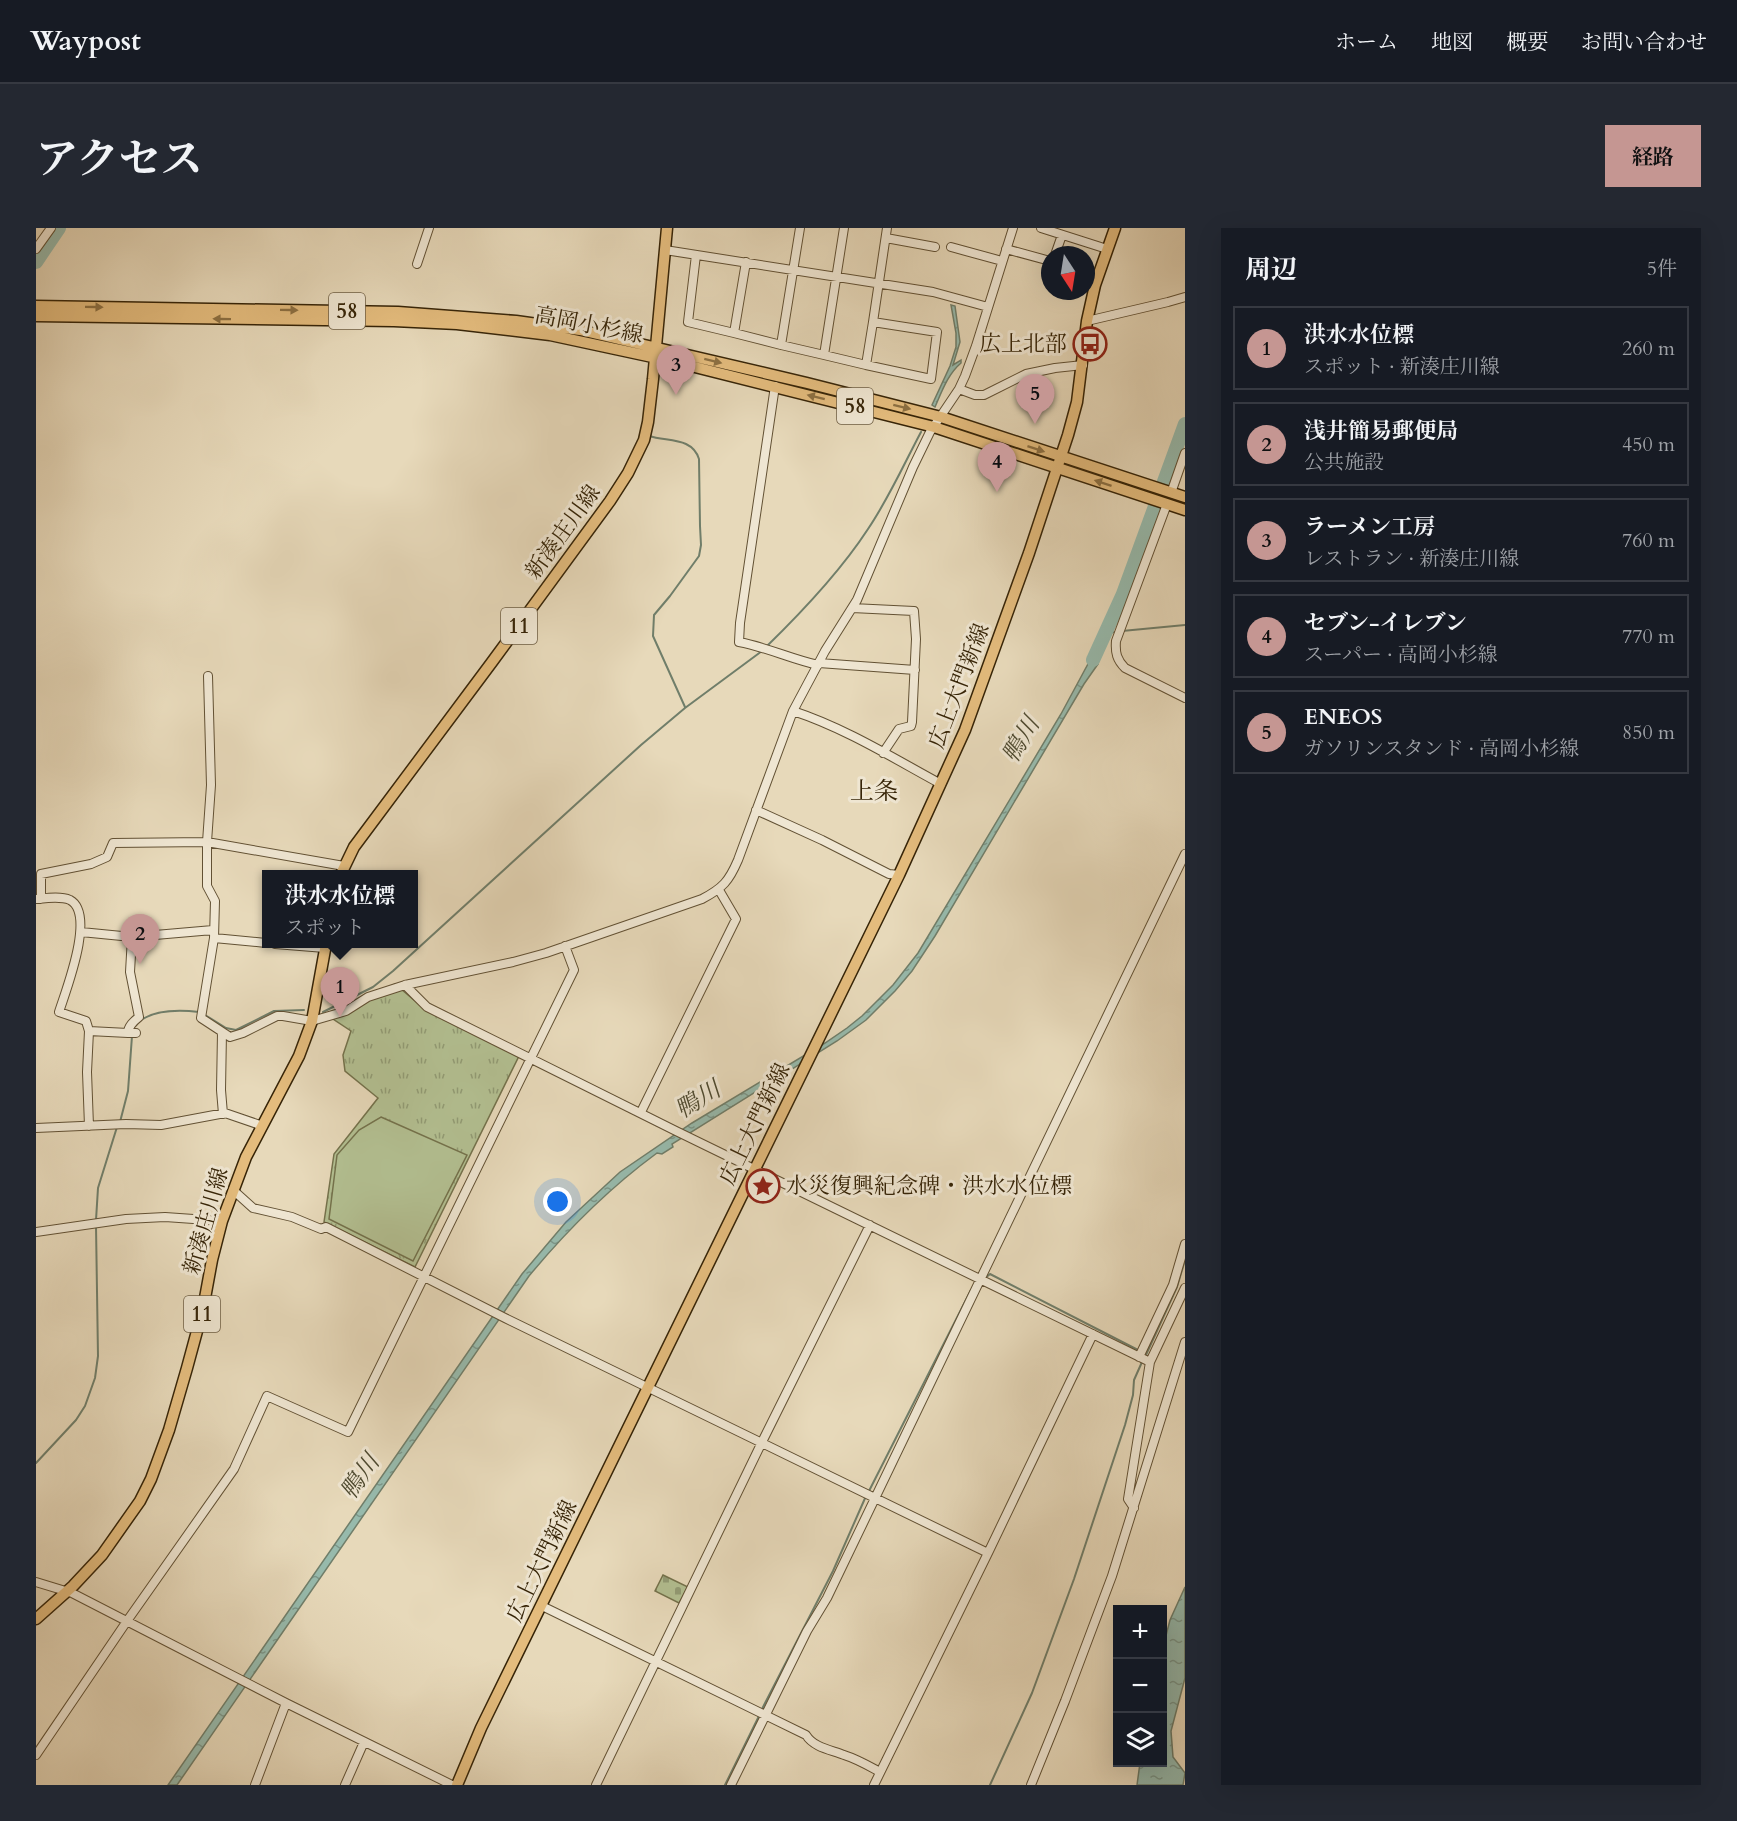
<!DOCTYPE html>
<html lang="ja">
<head>
<meta charset="utf-8">
<style>
  body { margin:0; font-family:Cardo,"Noto Serif JP",serif; background:#242831; color:#f1f3f6 }
  .controls { position:absolute; right:18px; bottom:18px; display:grid; overflow:hidden; border-radius:0px; box-shadow:0 6px 24px #0002 }
  .controls button { width:54px; height:54px; display:grid; place-items:center; padding:0; border:0; border-bottom:2px solid #363941; background:#171b24; color:#f1f3f6; font:30px sans-serif }
  .compass { position:absolute; left:1005px; top:18px; width:54px; height:54px; border-radius:50%; background:#171b24; box-shadow:0 6px 24px #0002; rotate:168deg }
  .you { position:absolute; left:522px; top:974px; width:21px; height:21px; margin:-15px; border:4px solid #fff; border-radius:50%; background:#1a73e8; box-shadow:0 0 0 9px #1a73e833 }
  .badge { display:grid; place-items:center; width:39px; height:39px; border-radius:50%; background:#c59692; color:#111; font-size:20px; font-weight:700 }
  .pin { position:absolute; translate:-50% -50px; filter:drop-shadow(0 2px 3px #0008) }
  .pin::after { content:''; position:absolute; top:32px; width:21px; height:18px; background:inherit; clip-path:polygon(0 0,100% 0,50% 100%) }
  .popup { position:absolute; left:226px; top:642px; width:156px; height:78px; box-sizing:border-box; display:grid; place-content:center; border-radius:0px; background:#171b24; filter:drop-shadow(0 2px 4px #0005); font-size:20px; white-space:nowrap; color:#9ea1a6 }
  .popup b { font-size:22px; color:#f1f3f6 }
  .popup::after { content:''; position:absolute; left:50%; top:100%; margin-left:-12px; border:12px solid transparent; border-top-color:#171b24 }
  .list { margin:0; padding:0; list-style:none }
  h2 { display:flex; justify-content:space-between; align-items:center; height:78px; margin:0; padding:0 24px; font-size:26px }
  h2 small { font-size:20px; font-weight:400; color:#9ea1a6 }
  .list li { display:grid; grid-template-columns:39px 1fr auto; gap:18px; align-items:center; box-sizing:border-box; height:84px; margin:0 12px 12px; padding:0 12px; border:2px solid #363941; border-radius:0px }
  .list b { display:block; font-size:22px; white-space:nowrap }
  .list p { margin:0; font-size:20px; white-space:nowrap; color:#9ea1a6 }
  .list em { font-size:20px; font-style:normal; color:#9ea1a6 }
  .icon { flex:none; width:33px; height:33px; fill:none; stroke:currentColor; stroke-width:2; stroke-linecap:round; stroke-linejoin:round }
  .map { position:relative; flex:none; width:1149px; height:1557px; overflow:hidden; border-radius:0px }
  header { display:flex; align-items:center; gap:36px; box-sizing:border-box; height:84px; padding:0 30px; background:#171b24; border-bottom:2px solid #363941 }
  header strong { font-size:28px }
  nav { display:flex; gap:33px; margin-inline-start:auto; font-size:21px }
  .intro { display:flex; align-items:center; justify-content:space-between; box-sizing:border-box; height:144px; padding:0 36px }
  h1 { margin:0; font-size:42px }
  .button { padding:15px 27px; border-radius:0px; background:#c59692; color:#111; font-size:21px; font-weight:700 }
  main { display:flex; gap:36px; padding:0 36px }
  aside { flex:1; background:#171b24; border-radius:0px; box-shadow:0 6px 24px #0002 }
  .map>svg:first-child { display:block }
</style>
</head>
<body>
<header>
<strong>Waypost</strong>
<nav><a>ホーム</a><a>地図</a><a>概要</a><a>お問い合わせ</a></nav>
</header>
<div class="intro"><h1>アクセス</h1><a class="button">経路</a></div>
<main>
<div class="map">
<svg width="1149" height="1557" viewBox="0 0 1149 1557">
  <defs>
    <pattern id="cemetery-stones" width="16" height="16" patternUnits="userSpaceOnUse" patternTransform="scale(1.5)"><rect width="16" height="16" fill="#b3c092"/><path d="M2 7V4a2 2 0 0 1 4 0v3zM10 15v-3a2 2 0 0 1 4 0v3z" fill="#929c75"/></pattern>
    <pattern id="park-tufts" width="24" height="20" patternUnits="userSpaceOnUse" patternTransform="scale(1.5)"><rect width="24" height="20" fill="#b3c092"/><path d="M3 7l-1-3M5 7V3M7 7l1-3M15 17l-1-3M17 17v-4M19 17l1-3" fill="none" stroke="#929c75"/></pattern>
    <pattern id="water-ripples" width="26" height="14" patternUnits="userSpaceOnUse" patternTransform="scale(1.5)"><rect width="26" height="14" fill="#97baac"/><path d="M2 4q2-2 4 0t4 0M15 11q2-2 4 0t4 0" fill="none" stroke="#7c978a"/></pattern>
  </defs>
  <rect width="100%" height="100%" fill="#e7d9ba"/>
  <filter id="stains"><feTurbulence type="fractalNoise" baseFrequency=".00333" numOctaves="4"/><feColorMatrix values="0 0 0 0 .2 0 0 0 0 .09 0 0 0 0 .02 0 0 0 .5 -.17"/></filter>
  <radialGradient id="worn" r=".72"><stop offset=".6" stop-color="#630" stop-opacity="0"/><stop offset="1" stop-color="#630" stop-opacity=".3"/></radialGradient>
  <!-- cemetery -->
  <path fill="url(#cemetery-stones)" stroke="#74724c" stroke-width="1.5" d="M627,1347L652,1359L643,1375L619,1363Z"/>
  <!-- park -->
  <path fill="url(#park-tufts)" stroke="#74724c" stroke-width="1.5" d="M359,756L390,782L483,828L379,1039L288,994L298,926L342,870L309,843L307,827L315,803L294,789Z"/>
  <!-- garden -->
  <path fill="#b3c092" stroke="#74724c" stroke-width="1.5" d="M345,889L431,927L377,1033L293,991L301,927L323,902Z"/>
  <!-- water -->
  <path fill="url(#water-ripples)" stroke="#707e6a" stroke-width="1.5" d="M915,77L919,78L924,114L917,137L925,132V135C912,146 906,163 899,179L896,177L914,138L920,119V105Z
    M1063,413L1069,416L1060,434L1062,436L1048,456L899,708L876,743L859,763L830,792L801,813L636,916L637,919L626,926L621,925C572,961 532,1001 493,1048L141,1557H132L486,1046L530,994L584,944L656,895L789,815L811,800L826,788L857,757L882,725L1025,486L1053,434L1052,430L1054,431Z
    M1149,1359V1450L1135,1503L1137,1529L1149,1545L1147,1557H1101L1104,1535L1126,1534L1127,1419L1134,1392Z"/>
  <g fill="none" stroke-linecap="round" stroke-linejoin="round">
    <!-- stream -->
    <path stroke="#707e6a" stroke-width="2" d="M613,208C632,214 656,209 663,231L664,298L665,317L663,328L634,368L618,387L617,408L649,479
      M1086,403L1149,397
      M1070,405L1080,404
      M730,419C767,383 804,344 832,301C853,270 868,236 885,204
      M287,784L337,759L357,743L605,517L649,480L726,423
      M169,787L190,800L200,802L238,783L268,782
      M105,792C120,782 145,782 163,784
      M84,894L92,863L96,808
      M60,992L62,960L81,899
      M948,1051L954,1046L1102,1122
      M1109,1129L1141,1059L1149,1032
      M0,1235L40,1192L49,1178L59,1150L62,1128L60,998
      M833,1263L935,1062
      M726,1481L797,1343L830,1268
      M689,1557L724,1486
      M954,1557L996,1465L1038,1351L1089,1197L1097,1167L1098,1152L1106,1134"/>
    <!-- river -->
    <path stroke="#97baac" stroke-width="14" d="M0,34L23,0
      M1057,432L1087,366L1149,196"/>
    <!-- minor casing -->
    <g stroke="#625134" stroke-width="10">
      <path id="minor" d="M764,0L745,117L788,127
        M808,0L788,127L830,137
        M1005,0L1071,21
        M850,10L899,19
        M915,19L966,33
        M0,21L15,0
        M970,21L1014,33
        M629,22L897,64L952,79
        M660,27L652,94L698,105
        M1019,27L1026,7
        M710,34L698,105L745,117
        M381,36L393,0
        M1051,93L1132,74L1149,69
        M837,94L901,104L895,151L830,137Z
        M837,94L851,0
        M739,158L704,395L703,414C730,419 755,431 782,437
        M923,161L939,167H948L990,146L1019,140L1047,137
        M1135,265L1149,225
        M1131,276L1080,413C1079,425 1081,432 1089,440L1149,470
        M816,380L878,383L880,411L876,494L875,498L863,501L847,525
        M783,435L879,442
        M172,448L175,557L171,614V658L179,673L178,710L165,790L194,809L207,805L241,788H247L276,793L310,783L332,769L369,757L477,734L510,725L666,671C687,660 693,653 702,632L757,483L789,423L821,372L877,239L894,204L923,161L929,148L940,118L977,0
        M757,483C809,500 857,530 905,556
        M720,582L786,612L853,646L863,647
        M1,671C11,670 25,668 34,672C60,686 30,762 23,784L50,793L53,803L51,844L53,898
        M5,671V646L55,636L71,629L77,615L171,614L308,638
        M45,704L96,709L177,702
        M96,709L94,744L103,789C98,793 92,798 92,805H100
        M178,710L230,715
        M239,716L289,720
        M369,757L391,779L640,903L1114,1134L1092,1271L1098,1280
        M53,803L92,805
        M186,804L185,862L187,886
        M605,884L700,691L683,662
        M0,900L90,896L125,897L189,885L227,898
        M197,962L217,980L256,989L285,1001L290,999L469,1090L952,1325
        M0,1004L90,991L129,989L186,993
        M1103,1129L1137,1057L1149,1016
        M1114,1134L1149,1060
        M0,1354L36,1365L250,1475L416,1557
        M506,1378L770,1507C778,1520 796,1522 808,1527C821,1531 833,1538 844,1544
        M0,1527L91,1393L198,1241L231,1168L312,1204L538,742L529,718
        M219,1557L250,1475
        M309,1557L328,1514
        M560,1557L726,1214L834,997
        M695,1557L771,1403L791,1370L1149,626
        M838,1557L952,1325L1057,1106
        M995,1557L1029,1473L1076,1348L1149,1114"/>
    </g>
    <!-- major casing -->
    <g stroke="#362407" stroke-width="13">
      <path id="major" d="M0,78L362,84L480,93L544,102L771,155L905,189L1149,269
        M0,88L358,93L421,96L514,107L635,133L898,199L1149,282
        M305,646L318,619L456,434L574,273L592,245L608,212L612,194L617,151L631,0
        M0,1391L37,1358L66,1327L104,1273L115,1251L133,1202L151,1140L167,1081L176,1032L186,993L210,929L263,828L276,793L290,716
        M421,1557L445,1500L863,647L929,502L993,325L1032,207L1041,174L1051,93L1059,57L1079,0"/>
    </g>
    <!-- minor -->
    <use href="#minor" stroke="#efe6d2" stroke-width="8"/>
    <!-- major -->
    <use href="#major" stroke="#e4bc7d" stroke-width="10"/>
  </g>
  <!-- one-way arrows -->
  <defs><path id="oneway-solid" d="M-6-.8H1V-3.2L6.5 0L1 3.2V.8H-6Z" transform="scale(1.5)"/></defs>
  <g fill="#8d7042">
    <use href="#oneway-solid" transform="translate(58 79) rotate(1)"/>
    <use href="#oneway-solid" transform="translate(253 82) rotate(1)"/>
    <use href="#oneway-solid" transform="translate(186 91) rotate(-179)"/>
    <use href="#oneway-solid" transform="translate(677 133) rotate(14)"/>
    <use href="#oneway-solid" transform="translate(780 169) rotate(-166)"/>
    <use href="#oneway-solid" transform="translate(866 179) rotate(14)"/>
    <use href="#oneway-solid" transform="translate(1000 221) rotate(18)"/>
    <use href="#oneway-solid" transform="translate(1067 255) rotate(-162)"/>
  </g>
  <!-- icons -->
  <defs>
    <g id="bus-ring" transform="scale(1.725)"><circle r="9.5" fill="#efe6d2" stroke="#8f2418" stroke-width="1.5"/><path d="M-5-6H5V4H4V6H2V4H-2V6H-4V4H-5ZM-3.5-4V0h7V-4ZM-3.5 1.2v1.5H-2V1.2ZM2 1.2v1.5H3.5V1.2Z" fill="#8f2418"/></g>
    <g id="sight-ring" transform="scale(1.725)"><circle r="9.5" fill="#efe6d2" stroke="#8f2418" stroke-width="1.5"/><path d="M0-6L1.8-2.2L6-1.7L2.9 1.2L3.7 5.4L0 3.3L-3.7 5.4L-2.9 1.2L-6-1.7L-1.8-2.2Z" fill="#8f2418"/></g>
  </defs>
  <g fill-rule="evenodd">
    <use href="#bus-ring" x="1054" y="116"/>
    <use href="#sight-ring" x="727" y="958"/>
  </g>
  <g text-anchor="middle" dominant-baseline="central" stroke-width="6" stroke-linejoin="round" paint-order="stroke">
    <!-- shield labels -->
    <g fill="#efe6d2" stroke="#6e5e44" stroke-width="1.5">
      <rect x="293" y="65" width="36" height="36" rx="4.5"/>
      <rect x="801" y="160" width="36" height="36" rx="4.5"/>
      <rect x="465" y="380" width="36" height="36" rx="4.5"/>
      <rect x="148" y="1068" width="36" height="36" rx="4.5"/>
    </g>
    <g font-size="21" font-weight="bold" fill="#362407">
      <text x="311" y="83">58</text>
      <text x="819" y="178">58</text>
      <text x="483" y="398">11</text>
      <text x="166" y="1086">11</text>
    </g>
    <!-- street labels -->
    <g font-size="22" fill="#362407" stroke="#efe6d2">
      <text transform="translate(553 97) rotate(11)">高岡小杉線</text>
      <text transform="translate(527 304) rotate(-54)">新湊庄川線</text>
      <text transform="translate(923 458) rotate(-69)">広上大門新線</text>
      <text transform="translate(719 896) rotate(-64)">広上大門新線</text>
      <text transform="translate(170 993) rotate(-74)">新湊庄川線</text>
      <text transform="translate(506 1333) rotate(-64)">広上大門新線</text>
    </g>
    <!-- poi labels -->
    <g font-size="22" fill="#362407" stroke="#efe6d2" text-anchor="end">
      <text x="1031" y="116">広上北部</text>
      <text x="750" y="958" text-anchor="start">水災復興紀念碑・洪水水位標</text>
    </g>
    <!-- water labels -->
    <g font-size="24" font-style="italic" fill="#4e4a30" stroke="#efe6d2">
      <text transform="translate(985 512) rotate(-59)">鴨川</text>
      <text transform="translate(662 872) rotate(-32)">鴨川</text>
      <text transform="translate(324 1249) rotate(-55)">鴨川</text>
    </g>
    <!-- neighbourhood labels -->
    <g font-size="24" fill="#362407" stroke="#efe6d2">
      <text x="838" y="563">上条</text>
    </g>
  </g>
  <rect width="100%" height="100%" filter="url(#stains)"/>
  <rect width="100%" height="100%" fill="url(#worn)"/>
</svg>
<div class="controls">
<button>+</button>
<button>−</button>
<button><svg class="icon" aria-label="layers" viewBox="0 0 24 24"><path d="M12 4l9 5-9 5-9-5zM3 14l9 5 9-5"/></svg></button>
</div>
<svg class="compass" viewBox="-18 -18 36 36"><path d="M0-13l5 13h-10z" fill="#e53935"/><path d="M0 13l5-13h-10z" fill="#9ea1a6"/></svg>
<div class="you"></div>
<div class="pin badge" style="left:304px;top:789px">1</div>
<div class="popup"><b>洪水水位標</b>スポット</div>
<div class="pin badge" style="left:104px;top:736px">2</div>
<div class="pin badge" style="left:640px;top:167px">3</div>
<div class="pin badge" style="left:961px;top:264px">4</div>
<div class="pin badge" style="left:999px;top:196px">5</div>
</div>
<aside>
<h2>周辺<small>5件</small></h2>
<ul class="list">
<li><span class="badge">1</span><div><b>洪水水位標</b><p>スポット · 新湊庄川線</p></div><em>260 m</em></li>
<li><span class="badge">2</span><div><b>浅井簡易郵便局</b><p>公共施設</p></div><em>450 m</em></li>
<li><span class="badge">3</span><div><b>ラーメン工房</b><p>レストラン · 新湊庄川線</p></div><em>760 m</em></li>
<li><span class="badge">4</span><div><b>セブン-イレブン</b><p>スーパー · 高岡小杉線</p></div><em>770 m</em></li>
<li><span class="badge">5</span><div><b>ENEOS</b><p>ガソリンスタンド · 高岡小杉線</p></div><em>850 m</em></li>
</ul>
</aside>
</main>
</body>
</html>
